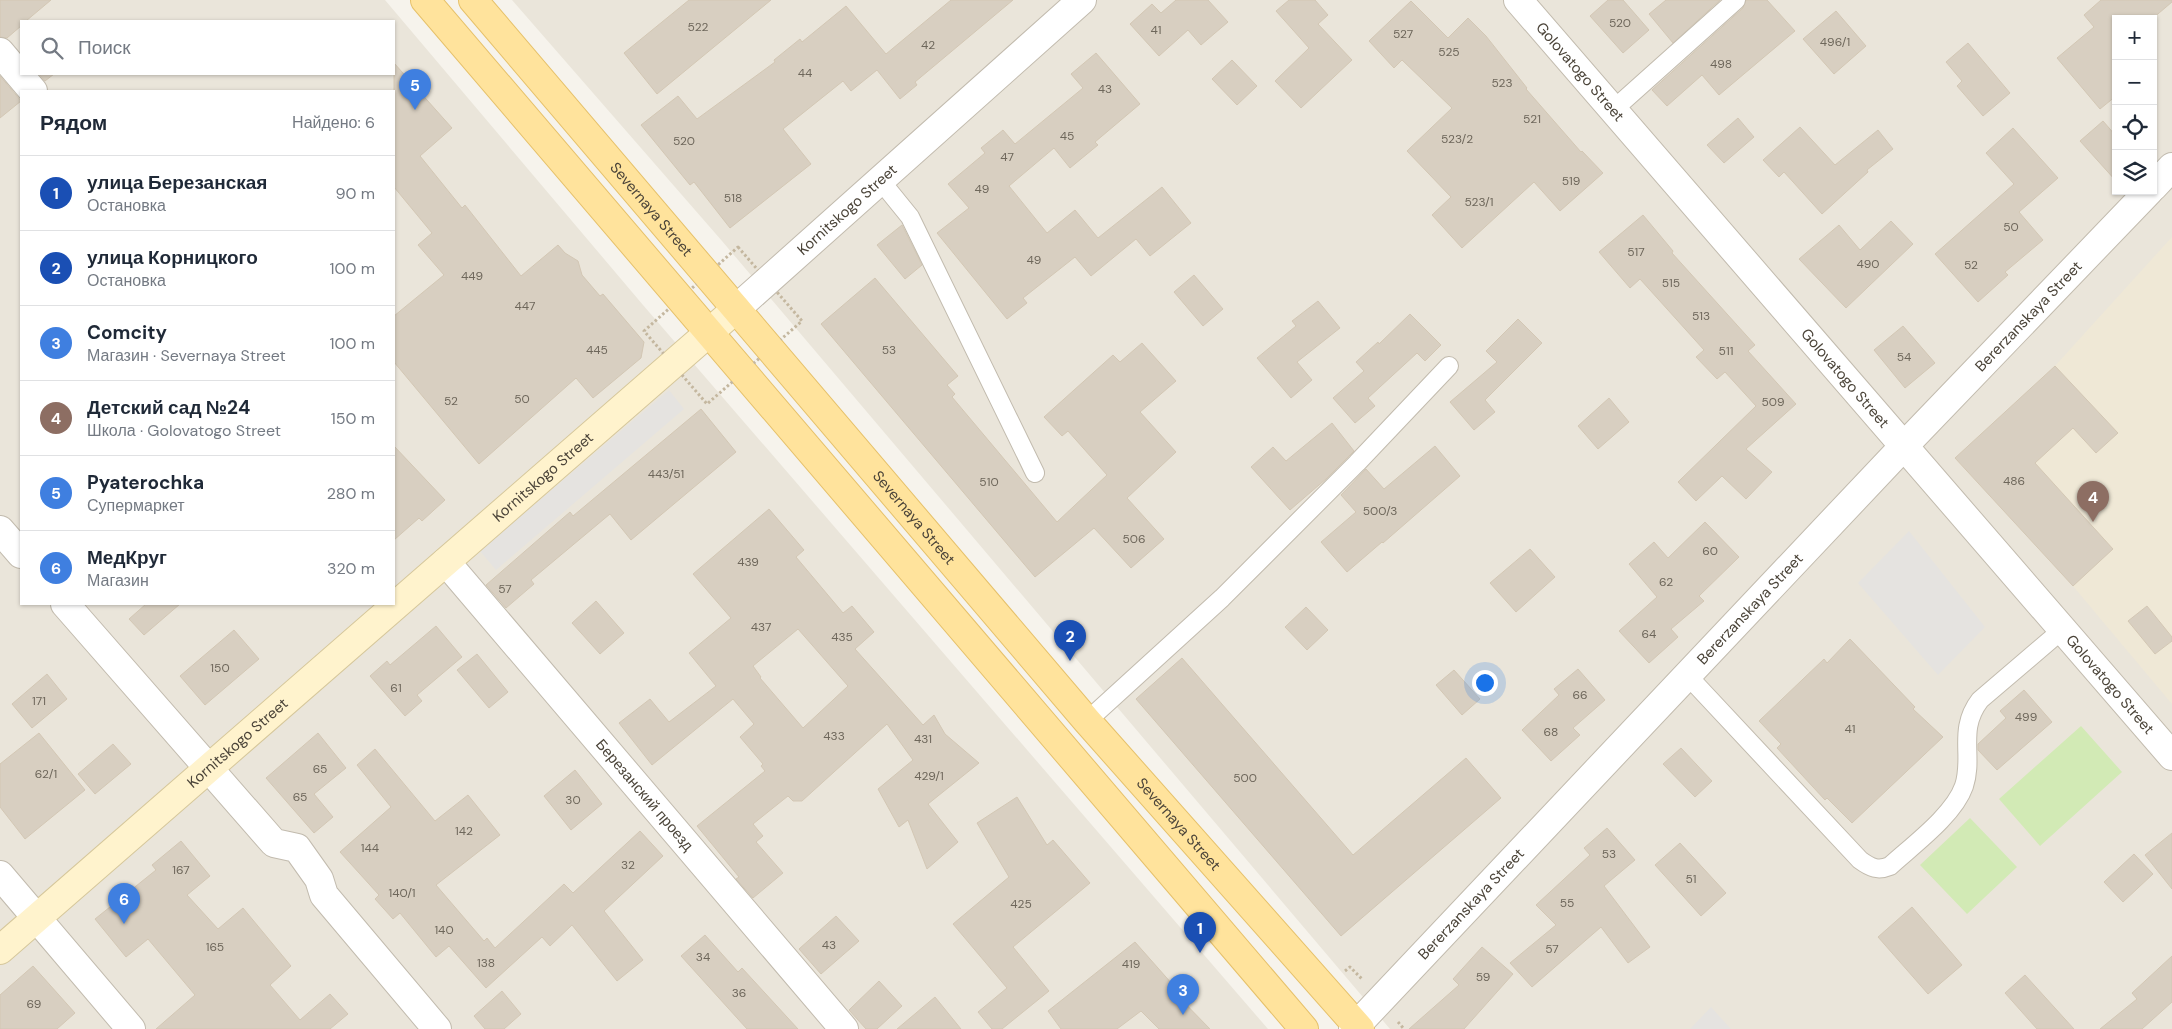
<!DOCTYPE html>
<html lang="ru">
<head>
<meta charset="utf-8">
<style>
  body { margin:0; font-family:"DM Sans",sans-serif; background:#f2f2f3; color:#1f2937 }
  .controls { position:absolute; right:15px; top:15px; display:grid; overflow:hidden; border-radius:0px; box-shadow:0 1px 4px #0004 }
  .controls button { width:45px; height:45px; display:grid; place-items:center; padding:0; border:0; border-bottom:1px solid #e0e1e3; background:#fff; color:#1f2937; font:25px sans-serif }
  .you { position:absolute; left:1484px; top:682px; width:18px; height:18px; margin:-12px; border:4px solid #fff; border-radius:50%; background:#1a73e8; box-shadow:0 0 0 8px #1a73e833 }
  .badge { display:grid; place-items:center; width:32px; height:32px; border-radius:50%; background:#ea580c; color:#fff; font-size:16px; font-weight:700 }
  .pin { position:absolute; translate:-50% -41px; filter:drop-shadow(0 1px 2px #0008) }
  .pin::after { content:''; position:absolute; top:26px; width:18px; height:15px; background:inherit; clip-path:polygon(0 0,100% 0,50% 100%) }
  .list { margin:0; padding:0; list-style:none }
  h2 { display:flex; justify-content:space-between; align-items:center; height:65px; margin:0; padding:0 20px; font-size:21px }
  h2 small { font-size:16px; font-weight:400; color:#747a83 }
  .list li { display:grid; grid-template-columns:32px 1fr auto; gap:15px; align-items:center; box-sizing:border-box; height:75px; padding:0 20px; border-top:1px solid #e0e1e3 }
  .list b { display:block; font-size:19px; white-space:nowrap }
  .list p { margin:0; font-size:16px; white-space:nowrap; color:#747a83 }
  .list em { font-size:16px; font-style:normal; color:#747a83 }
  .icon { flex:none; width:28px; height:28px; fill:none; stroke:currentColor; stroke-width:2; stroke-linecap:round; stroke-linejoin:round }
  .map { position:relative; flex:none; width:2172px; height:1029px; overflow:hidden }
  .search { position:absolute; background:#fff; box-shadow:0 1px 4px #0004; left:20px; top:20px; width:375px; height:55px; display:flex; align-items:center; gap:12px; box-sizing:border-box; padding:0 18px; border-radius:0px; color:#747a83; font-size:19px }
  .panel { position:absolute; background:#fff; box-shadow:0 1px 4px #0004; left:20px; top:90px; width:375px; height:515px; border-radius:0px }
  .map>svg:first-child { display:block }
</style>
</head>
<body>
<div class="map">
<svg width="2172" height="1029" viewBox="0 0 2172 1029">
  <rect width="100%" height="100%" fill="#f6f3ec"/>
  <!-- residential -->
  <path fill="#eae5da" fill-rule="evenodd" d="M0,0H385L643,305L1268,1029H0ZM21,21H394V74H21ZM21,91H394V604H21Z
    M512,0H2172V1029H1390L722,241ZM2116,19H2153V191H2116Z"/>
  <!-- education -->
  <path fill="#efe8d6" d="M2172,237V704L2073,586L1955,458L2055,366Z"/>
  <!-- green -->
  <path fill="#d2eab5" d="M2081,726L2122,772L2040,846L1999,799Z
    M1970,818L2017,867L1967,914L1920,865Z"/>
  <!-- parking -->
  <path fill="#e5e3e0" d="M669,390L684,409L496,570L480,551Z
    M1909,531L1985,627L1938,675L1858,583Z
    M1711,1007L1731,1029H1690Z"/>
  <!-- building -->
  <path fill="#d8cfc1" stroke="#d3c7b4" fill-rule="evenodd" d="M0,0H51L26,21H21V26L7,38L0,37Z
    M689,0H771L657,94L624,53Z
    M951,0H1013L915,82L917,85L900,99L877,70L851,91L843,81L783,129L811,164L730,228L694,182L690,185L641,125L678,96L697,119L775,62L774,60L800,39L802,42L846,6L886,54Z
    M1176,0H1208L1228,22L1201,45L1188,30L1159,56L1130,24L1152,4L1161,13Z
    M1289,0H1315L1328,15L1318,24L1352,60L1301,108L1275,81L1309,48L1276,11Z
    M1608,0H1623L1649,30L1623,53L1590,16Z
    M1666,0H1720L1673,43L1649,14Z
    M1746,0H1767L1795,31L1719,95L1702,75L1667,106L1652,90L1743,8Z
    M2101,0H2172V2L2152,19H2116V96L2100,109L2057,58L2094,27L2084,15Z
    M1411,1L1448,38L1468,18L1486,36L1527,88L1526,89L1581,152L1582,151L1603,173L1560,211L1534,182L1462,248L1432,215L1451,197L1407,151L1452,108L1402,60L1394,68L1369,41Z
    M1836,11L1866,46L1834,74L1803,39Z
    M1968,43L2010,93L1983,116L1957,86L1962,81L1946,62Z
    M1096,53L1140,104L1095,142L1098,145L1070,168L1054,148L1009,186L1047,233L1075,210L1098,238L1162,187L1191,223L1150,256L1136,239L1091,276L1075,257L1023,298L1027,303L1007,319L937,233L969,208L948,184L985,153L981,148L1003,130L1015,144L1083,88L1071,74Z
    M1232,60L1257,86L1237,105L1212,79Z
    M394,63L452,128L420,156L462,208L465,205L521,276L558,245L565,253L578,261L582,275L600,296L603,294L644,342L641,358L593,398L576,378L479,464L394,362V316L444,275L418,245L432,233L394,187Z
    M39,74H54L45,81Z
    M0,76L21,101L0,118Z
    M1738,118L1754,137L1724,163L1707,145Z
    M2103,121L2116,136V181L2080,141Z
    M1800,127L1835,165L1878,130L1893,149L1867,170L1868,172L1822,214L1784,172L1779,177L1763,160Z
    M2013,128L2058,178L2019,212L2043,240L2005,272L2008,275L1978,302L1935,254L2014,184L1986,153Z
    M1643,215L1673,251L1672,253L1755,345L1748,351L1796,404L1746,449L1772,472L1746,499L1722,476L1696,501L1678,482L1756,406L1725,372L1717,379L1696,357L1704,350L1640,279L1630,288L1599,252Z
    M1891,221L1913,244L1846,308L1799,259L1839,225L1860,250Z
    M902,225L922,265L905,279L877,245Z
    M1194,275L1223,309L1203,326L1174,292Z
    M875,278L958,376L947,385L955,394L952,397L1057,522L1107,475L1068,431L1062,436L1044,417L1113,355L1120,362L1142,343L1176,381L1140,412L1176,452L1127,498L1164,539L1131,568L1094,528L1035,577L821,324Z
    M1318,301L1340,328L1297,362L1312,380L1291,398L1257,358L1296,326L1292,321Z
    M1410,314L1441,345L1425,361L1417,353L1368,398L1375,406L1355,423L1333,398L1364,371L1356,362L1378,342L1379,344Z
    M1518,319L1542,343L1485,400L1495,412L1474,430L1450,402L1497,362L1486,351Z
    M1903,326L1935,363L1905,388L1874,350Z
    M2055,366L2118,433L2096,453L2073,428L2035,463L2113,549L2073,586L1955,458Z
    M1609,398L1629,422L1598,449L1578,426Z
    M701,409L736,452L631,540L610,514L531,580L534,584L506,608L486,585L570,512L573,516Z
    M1332,423L1354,451L1326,479L1290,510L1251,467L1273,447L1286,461Z
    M394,446L445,500L422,521L419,518L394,540Z
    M1435,446L1460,476L1383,543L1382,542L1347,572L1321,542L1356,512L1341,495L1366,469L1384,489Z
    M769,509L804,550L796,557L843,613L852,606L874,632L855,649L923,725L934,715L945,734L979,763L928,804L958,842L927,869L908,820L899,827L878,789L913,760L887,724L802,801H793L788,796L753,824L763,836L756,842L783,873L753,898L736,879L739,877L697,826L765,771L761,766L763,764L740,737L754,724L733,699L652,765L619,723L650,699L669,722L716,686L689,653L731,618L693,574ZM798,629L848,686L803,728L760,678L761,677L753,666Z
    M1705,522L1739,557L1699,596L1704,601L1671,629L1678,637L1649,663L1619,631L1657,597L1629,564L1654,542L1668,558Z
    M1530,549L1555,577L1516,612L1490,583Z
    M596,601L624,633L600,654L572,623Z
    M146,604H180L144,635L129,619Z
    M2147,606L2172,637V641L2155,654L2128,621Z
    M1306,607L1328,630L1307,650L1285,627Z
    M436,626L462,657L417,695L422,701L405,716L370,676L387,661L390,665Z
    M234,630L259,659L205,705L180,676Z
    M1850,639L1915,707L1913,709L1943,737L1852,823L1827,798L1825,800L1777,748L1781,744L1759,721L1824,659L1827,663Z
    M477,654L508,692L489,708L457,670Z
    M1182,658L1353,855L1466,758L1501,798L1341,936L1136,699Z
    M1578,669L1605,700L1573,728L1580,735L1551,761L1522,730L1559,695L1554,689Z
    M1454,670L1480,699L1462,715L1436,685Z
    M47,674L67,699L32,728L12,704Z
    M2024,690L2052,722L1997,770L1978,750V744L2006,718L2000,711Z
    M39,733L85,790L25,839L0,807V764Z
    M318,733L346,768L314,794L333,817L314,833L266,778Z
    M113,744L131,764L95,794L78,774Z
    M1681,748L1712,781L1695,797L1663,764Z
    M375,749L435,821L468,795L500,835L436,885L484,941L487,938L495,948L564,884L573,893L640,831L663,856L604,911L643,960L617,981L572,925L550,946L542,937L486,988L449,946L436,957L400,913L393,919L375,899L379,895L340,852L391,807L357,765Z
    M575,770L602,804L571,830L544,796Z
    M1017,797L1047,845L1053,840L1090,883L1013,947L1049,991L1002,1029H992L978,1012L1007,988L953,924L1009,877L977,823Z
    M1607,828L1635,860L1604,886L1650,947L1628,963L1601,927L1532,987L1510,963L1556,925L1536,905L1590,855L1584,848Z
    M2172,833V889L2145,855Z
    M181,841L210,876L187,895L218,929L243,908L291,966L270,985L300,1020L330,994L348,1014L330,1029H156L195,995L148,939L126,957L95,919L156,870L152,865Z
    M1680,843L1726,893L1701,916L1655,865Z
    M2134,854L2153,874L2123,902L2104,882Z
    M1912,907L1962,965L1928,994L1878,937Z
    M836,916L859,941L821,974L799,949Z
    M705,935L738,972L742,968L798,1029H747L681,956Z
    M1135,942L1173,985L1170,988L1210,1029H1159L1141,1011L1117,1029H1061L1048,1011Z
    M1482,947L1513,974L1464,1029H1409L1459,985L1453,979Z
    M2172,956V1002L2142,1029H2100L2137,999L2132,993Z
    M33,966L75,1013L57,1029H0V995Z
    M2025,975L2074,1029H2037L2005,993Z
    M879,981L902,1006L877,1029H866L849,1010Z
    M502,991L521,1014L504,1029H485L474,1016Z
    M935,997L961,1029H897Z"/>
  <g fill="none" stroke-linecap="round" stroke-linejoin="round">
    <!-- service casing -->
    <g stroke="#c2bbae" stroke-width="20">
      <path id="service" d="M1613,110L1736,0
        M880,180L910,217L1035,473
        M1687,675L1860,860C1871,868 1878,871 1890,866C1913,845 1954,815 1964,786C1974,756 1957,730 1980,700L2062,630
        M1087,721L1222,598L1357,463L1449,366"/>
    </g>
    <!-- minor casing -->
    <g stroke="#c2bbae" stroke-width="30">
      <g id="minor">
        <path d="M0,52L33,91"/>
        <path d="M0,530L21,554"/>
        <path id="s1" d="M446,562L844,1029"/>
        <path d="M65,604L274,843L297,848L319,879L324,895L437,1029"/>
        <path d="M0,875L131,1029"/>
      </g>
    </g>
    <!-- tertiary casing -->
    <g stroke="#c2bbae" stroke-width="30">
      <g id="tertiary">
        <path id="s2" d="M1518,0L2172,756"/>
        <path d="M2153,187L2172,167"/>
        <path id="s3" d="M736,309L1082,0"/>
        <path id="s4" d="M1353,1029L1903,447L2149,191"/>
      </g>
    </g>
    <!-- secondary casing -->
    <g stroke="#d6c79b" stroke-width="30">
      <g id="secondary">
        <path id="s5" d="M0,950L736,309"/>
      </g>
    </g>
    <!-- primary casing -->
    <g stroke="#e6c16a" stroke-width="30">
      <g id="primary">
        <path d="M425,0L1304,1029"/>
        <path id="s6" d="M473,0L1087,721L1360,1029"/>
      </g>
    </g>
    <!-- path -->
    <path stroke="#c4b79f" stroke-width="3" stroke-dasharray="2.5 2.5" stroke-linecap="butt" d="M738,247L802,321L707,404L644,331Z
      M1345,971L1350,967L1362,979
      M1398,1022L1404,1029"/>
    <!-- service -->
    <use href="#service" stroke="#fff" stroke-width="18"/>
    <!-- minor -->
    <use href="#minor" stroke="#fff" stroke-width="28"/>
    <!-- tertiary -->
    <use href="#tertiary" stroke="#fff" stroke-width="28"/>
    <!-- secondary -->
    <use href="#secondary" stroke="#fff3cd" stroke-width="28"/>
    <!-- primary -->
    <use href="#primary" stroke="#ffe39c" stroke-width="28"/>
  </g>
  <g text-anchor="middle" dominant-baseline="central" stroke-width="4" stroke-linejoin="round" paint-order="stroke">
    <!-- number labels -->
    <g font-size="12" fill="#6e675b">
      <text x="1620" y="23">520</text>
      <text x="698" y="27">522</text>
      <text x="1156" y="30">41</text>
      <text x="1403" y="34">527</text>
      <text x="1835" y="42">496/1</text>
      <text x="928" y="45">42</text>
      <text x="1449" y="52">525</text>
      <text x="1721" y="64">498</text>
      <text x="805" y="73">44</text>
      <text x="1502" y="83">523</text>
      <text x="1105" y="89">43</text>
      <text x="1532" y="119">521</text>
      <text x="1067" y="136">45</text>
      <text x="1457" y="139">523/2</text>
      <text x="684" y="141">520</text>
      <text x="1007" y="157">47</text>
      <text x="1571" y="181">519</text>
      <text x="982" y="189">49</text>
      <text x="733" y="198">518</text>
      <text x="1479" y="202">523/1</text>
      <text x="2011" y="227">50</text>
      <text x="1636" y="252">517</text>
      <text x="1034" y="260">49</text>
      <text x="1868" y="264">490</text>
      <text x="1971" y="265">52</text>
      <text x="472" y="276">449</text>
      <text x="1671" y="283">515</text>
      <text x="525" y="306">447</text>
      <text x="1701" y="316">513</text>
      <text x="597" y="350">445</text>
      <text x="889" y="350">53</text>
      <text x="1726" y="351">511</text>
      <text x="1904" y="357">54</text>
      <text x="522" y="399">50</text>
      <text x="451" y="401">52</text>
      <text x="1773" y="402">509</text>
      <text x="666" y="474">443/51</text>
      <text x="2014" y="481">486</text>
      <text x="989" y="482">510</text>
      <text x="1380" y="511">500/3</text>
      <text x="1134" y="539">506</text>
      <text x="1710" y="551">60</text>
      <text x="748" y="562">439</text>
      <text x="1666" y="582">62</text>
      <text x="505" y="589">57</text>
      <text x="761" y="627">437</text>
      <text x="1649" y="634">64</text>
      <text x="842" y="637">435</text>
      <text x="220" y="668">150</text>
      <text x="396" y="688">61</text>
      <text x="1580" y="695">66</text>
      <text x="39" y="701">171</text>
      <text x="2026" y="717">499</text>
      <text x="1850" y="729">41</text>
      <text x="1551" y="732">68</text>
      <text x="834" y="736">433</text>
      <text x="923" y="739">431</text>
      <text x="320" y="769">65</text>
      <text x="46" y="774">62/1</text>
      <text x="929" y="776">429/1</text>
      <text x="1245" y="778">500</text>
      <text x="300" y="797">65</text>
      <text x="573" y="800">30</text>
      <text x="464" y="831">142</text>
      <text x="370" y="848">144</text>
      <text x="1609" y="854">53</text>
      <text x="628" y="865">32</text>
      <text x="181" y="870">167</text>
      <text x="1691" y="879">51</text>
      <text x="402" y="893">140/1</text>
      <text x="1567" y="903">55</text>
      <text x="1021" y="904">425</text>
      <text x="444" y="930">140</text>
      <text x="829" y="945">43</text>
      <text x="215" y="947">165</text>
      <text x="1552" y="949">57</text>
      <text x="703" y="957">34</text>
      <text x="486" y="963">138</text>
      <text x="1131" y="964">419</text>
      <text x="1483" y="977">59</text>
      <text x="739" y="993">36</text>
      <text x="34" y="1004">69</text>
    </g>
    <!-- street labels -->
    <g font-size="15" fill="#4b4439" stroke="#fff">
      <text stroke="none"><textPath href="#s2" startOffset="95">Golovatogo Street</textPath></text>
      <text stroke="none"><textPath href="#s6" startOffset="275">Severnaya Street</textPath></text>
      <text stroke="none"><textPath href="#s3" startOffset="149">Kornitskogo Street</textPath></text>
      <text stroke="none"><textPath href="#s4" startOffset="982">Bererzanskaya Street</textPath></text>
      <text stroke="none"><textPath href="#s2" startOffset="500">Golovatogo Street</textPath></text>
      <text stroke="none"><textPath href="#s5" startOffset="720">Kornitskogo Street</textPath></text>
      <text stroke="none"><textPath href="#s6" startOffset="680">Severnaya Street</textPath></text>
      <text stroke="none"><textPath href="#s4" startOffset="578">Bererzanskaya Street</textPath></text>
      <text stroke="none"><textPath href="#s2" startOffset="905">Golovatogo Street</textPath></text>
      <text stroke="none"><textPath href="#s5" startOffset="315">Kornitskogo Street</textPath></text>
      <text stroke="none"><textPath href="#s1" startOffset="306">Березанский проезд</textPath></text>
      <text stroke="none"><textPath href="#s6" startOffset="1085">Severnaya Street</textPath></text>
      <text stroke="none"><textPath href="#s4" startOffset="172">Bererzanskaya Street</textPath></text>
    </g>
  </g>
</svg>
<div class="controls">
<button>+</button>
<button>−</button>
<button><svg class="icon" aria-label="locate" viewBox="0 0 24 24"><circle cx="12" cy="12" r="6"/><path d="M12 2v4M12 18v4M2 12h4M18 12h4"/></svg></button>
<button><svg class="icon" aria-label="layers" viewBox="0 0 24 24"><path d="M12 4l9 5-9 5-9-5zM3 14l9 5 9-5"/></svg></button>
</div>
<div class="you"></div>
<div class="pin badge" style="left:1200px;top:953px;background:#1a4fb4">1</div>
<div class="pin badge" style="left:1070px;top:661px;background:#1a4fb4">2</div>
<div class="pin badge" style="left:1183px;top:1015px;background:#3f7fe0">3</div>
<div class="pin badge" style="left:2093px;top:522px;background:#8d6e63">4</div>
<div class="pin badge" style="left:415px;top:110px;background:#3f7fe0">5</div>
<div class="pin badge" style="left:124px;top:924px;background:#3f7fe0">6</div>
<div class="search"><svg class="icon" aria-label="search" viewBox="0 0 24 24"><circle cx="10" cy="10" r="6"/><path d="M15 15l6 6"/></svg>Поиск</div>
<section class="panel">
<h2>Рядом<small>Найдено: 6</small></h2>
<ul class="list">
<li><span class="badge" style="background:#1a4fb4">1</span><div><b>улица Березанская</b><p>Остановка</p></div><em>90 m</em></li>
<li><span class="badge" style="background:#1a4fb4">2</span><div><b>улица Корницкого</b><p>Остановка</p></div><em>100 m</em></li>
<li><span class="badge" style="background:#3f7fe0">3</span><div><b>Comcity</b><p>Магазин · Severnaya Street</p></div><em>100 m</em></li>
<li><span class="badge" style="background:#8d6e63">4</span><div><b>Детский сад №24</b><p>Школа · Golovatogo Street</p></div><em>150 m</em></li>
<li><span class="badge" style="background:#3f7fe0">5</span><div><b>Pyaterochka</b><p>Супермаркет</p></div><em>280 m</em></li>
<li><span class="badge" style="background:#3f7fe0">6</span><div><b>МедКруг</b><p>Магазин</p></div><em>320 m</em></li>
</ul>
</section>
</div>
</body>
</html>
